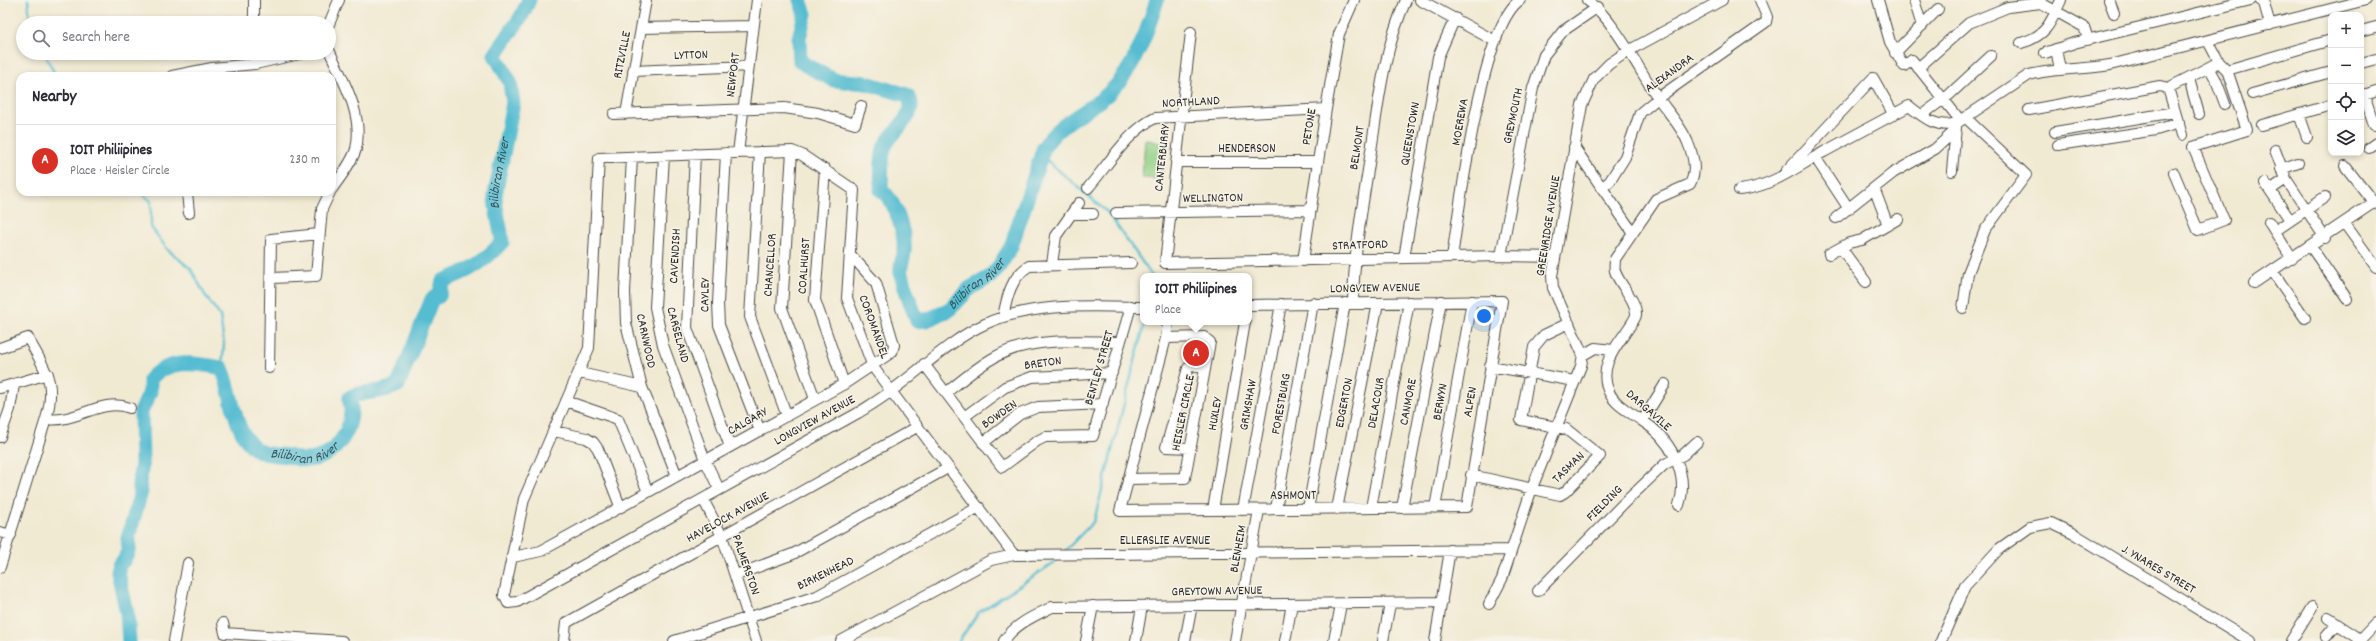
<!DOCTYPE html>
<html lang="en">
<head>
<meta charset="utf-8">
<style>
  body { margin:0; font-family:Dekko,sans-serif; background:#f2f2f3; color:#2b2b33 }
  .controls { position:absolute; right:12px; top:12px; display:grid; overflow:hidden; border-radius:8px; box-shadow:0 2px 6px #0003 }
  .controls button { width:36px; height:36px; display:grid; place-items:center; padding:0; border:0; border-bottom:1px solid #e1e1e2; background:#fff; color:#2b2b33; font:20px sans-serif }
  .you { position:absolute; left:1484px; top:316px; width:14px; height:14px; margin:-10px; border:3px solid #fff; border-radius:50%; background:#1a73e8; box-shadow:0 0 0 6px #1a73e833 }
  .badge { display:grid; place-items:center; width:26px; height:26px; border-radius:50%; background:#d93025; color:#fff; font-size:13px; font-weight:700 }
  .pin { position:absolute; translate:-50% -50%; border:2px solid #fff; box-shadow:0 1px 4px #0006 }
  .popup { position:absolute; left:1140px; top:273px; width:112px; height:52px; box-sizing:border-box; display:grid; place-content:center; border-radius:8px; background:#fff; filter:drop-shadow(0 1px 3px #0005); font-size:13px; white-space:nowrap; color:#7c7c81 }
  .popup b { font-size:15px; color:#2b2b33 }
  .popup::after { content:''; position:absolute; left:50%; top:100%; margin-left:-8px; border:8px solid transparent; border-top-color:#fff }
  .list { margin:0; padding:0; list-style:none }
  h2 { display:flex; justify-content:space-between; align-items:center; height:52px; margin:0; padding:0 16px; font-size:17px }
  h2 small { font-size:13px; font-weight:400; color:#7c7c81 }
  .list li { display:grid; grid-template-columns:26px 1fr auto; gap:12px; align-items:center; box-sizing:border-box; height:72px; padding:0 16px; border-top:1px solid #e1e1e2 }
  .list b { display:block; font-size:15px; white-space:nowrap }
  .list p { margin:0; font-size:13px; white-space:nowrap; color:#7c7c81 }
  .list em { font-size:13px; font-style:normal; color:#7c7c81 }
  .icon { flex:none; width:22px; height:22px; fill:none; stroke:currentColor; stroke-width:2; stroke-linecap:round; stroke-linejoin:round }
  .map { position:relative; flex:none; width:2376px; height:641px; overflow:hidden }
  .search { position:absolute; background:#fff; box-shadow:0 2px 6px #0003; left:16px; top:16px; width:320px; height:44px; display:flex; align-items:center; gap:10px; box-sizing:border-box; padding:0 14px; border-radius:22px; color:#7c7c81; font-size:15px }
  .panel { position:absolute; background:#fff; box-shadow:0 2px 6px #0003; left:16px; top:72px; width:320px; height:124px; border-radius:12px }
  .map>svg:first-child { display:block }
</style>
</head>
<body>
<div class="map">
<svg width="2376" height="641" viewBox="0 0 2376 641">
  <rect width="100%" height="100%" fill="#f7f3e8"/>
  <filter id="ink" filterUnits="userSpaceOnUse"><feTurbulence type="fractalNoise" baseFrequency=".025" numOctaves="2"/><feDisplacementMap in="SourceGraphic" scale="8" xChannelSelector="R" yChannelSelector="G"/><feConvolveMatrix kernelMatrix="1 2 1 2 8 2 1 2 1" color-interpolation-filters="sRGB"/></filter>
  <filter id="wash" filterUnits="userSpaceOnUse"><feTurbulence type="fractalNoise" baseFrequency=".012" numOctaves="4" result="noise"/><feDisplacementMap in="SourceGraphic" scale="16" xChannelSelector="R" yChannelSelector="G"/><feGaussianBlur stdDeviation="0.9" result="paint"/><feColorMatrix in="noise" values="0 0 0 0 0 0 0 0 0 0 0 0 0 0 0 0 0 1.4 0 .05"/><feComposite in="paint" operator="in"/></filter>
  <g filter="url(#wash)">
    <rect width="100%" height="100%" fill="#f1ead3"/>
    <!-- green -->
    <path fill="#93d187" stroke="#5f7e59" d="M1145,140L1165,142L1162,179L1142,178Z"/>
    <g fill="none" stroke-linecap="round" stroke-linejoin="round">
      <!-- stream -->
      <path stroke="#54bcd1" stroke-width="2.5" d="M28,0L30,23
        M44,53L56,76
        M1042,156L1108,213L1152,276
        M140,192L151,201V227L168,250L191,269L205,295L220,316L224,344L222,368
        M1065,551L1094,521L1145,322
        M959,641L978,613L1052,564L1058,557"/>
      <!-- river -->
      <g stroke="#54bcd1" stroke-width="15">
        <path id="s1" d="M800,0L805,14L799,38L800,61L809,67L834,80L866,83L907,95C922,112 891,132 885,146C880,158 882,177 881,190C895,199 906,235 904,252C904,259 899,266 901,273C904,289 912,305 917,321L926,320L948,311L970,288L990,277L1000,265L1011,247L1044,147C1060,121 1089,112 1110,92C1135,69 1147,31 1157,0"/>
        <path id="s2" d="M129,641L127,613L118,572L119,565L124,560L129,549L128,538L141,492L139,484L142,463L141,412L150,392V379C169,358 197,363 222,368C233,393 232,427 253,447C263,456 276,454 288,456C293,457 300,460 305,460C331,460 350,436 351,412C352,406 349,402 350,397C366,390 382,394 398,385L432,299L439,296L443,281C469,271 482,264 502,242C501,226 495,211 495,195L513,103L510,82L495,55L521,17L529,0"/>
      </g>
    </g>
  </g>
  <g filter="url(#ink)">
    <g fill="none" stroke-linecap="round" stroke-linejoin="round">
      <!-- minor casing -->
      <g stroke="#494844" stroke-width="12">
        <path id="minor" d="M254,0V23
          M1420,0L1495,41
          M1587,0C1614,19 1639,70 1658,98C1668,112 1682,127 1688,143C1694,157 1697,171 1690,184L1656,199L1615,259C1615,263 1614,268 1615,271C1619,285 1637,300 1636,315C1635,319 1632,323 1630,326C1617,346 1597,366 1609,392C1615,405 1630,412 1641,420C1669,437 1690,473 1679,505
          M1878,0L1890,42L1904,66L1912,60L1960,120
          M1914,0L1922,26
          M2109,0L2114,13
          M2260,0L2264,3L2270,25
          M329,24L339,0
          M641,28L753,26
          M2361,31L2376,27
          M1191,32L1165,263L1501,256L1555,257
          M2021,43C2046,36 2051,23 2061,0
          M2056,49L2060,70
          M329,50C343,81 364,115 356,149C352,163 340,177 332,189
          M255,53V64
          M1895,53L1938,9
          M2045,53L2074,43L2251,0
          M2361,63L2376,59
          M2209,67L2216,80L2225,104
          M1918,68L1969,23L2008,7L2041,3L2084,27L2088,39
          M2227,70L2331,40
          M633,71L749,66
          M172,76L212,68L255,64L304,53
          M2189,79L2199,114
          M2168,88L2182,135
          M2252,94L2331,72
          M2364,94L2374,125
          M2361,96L2376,91
          M2029,110L2160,86L2168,88L2219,62
          M614,114L784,108L818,113L855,124L861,106
          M626,114L646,0
          M2299,114L2307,137
          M1922,115L1949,95L1991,56
          M2262,125L2331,105
          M2055,132L2175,112
          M2058,145L2156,130L2179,123
          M1574,147L1633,233
          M2369,148L2376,143
          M2275,150L2286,179L2325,238
          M792,151L782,308L815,399
          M760,152L750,317L787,416
          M726,153L718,303L719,325L760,431
          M738,153L757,0
          M695,154L687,328L730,447
          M664,156L655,307L663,345L705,460L719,489
          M632,157L625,292L626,323L642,387L677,476
          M1815,157L1849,209
          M1176,162H1318
          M2345,166L2374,203
          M825,169L815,300L844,384
          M2281,169L2298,163
          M1787,170L1873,78L1894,115
          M1952,171L1956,127
          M2174,173L2198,230L2224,220L2193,147L2247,130L2227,70L2219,62L2208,41
          M2265,183L2290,220
          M1088,188C1107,166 1129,130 1155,118L1326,109
          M1602,188L1610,181L1625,157L1640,113L1658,98L1766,22L1767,17L1760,0
          M1874,188L1888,225
          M1739,190C1771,187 1795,168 1822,153C1851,137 1880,122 1909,106C1924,118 1937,129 1957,123L2029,75C2055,68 2083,70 2110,65L2366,0
          M2270,190L2286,179
          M187,192L189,213
          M1116,213L1311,210
          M1071,214H1093
          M1836,218L1893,173L1935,149L1956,130
          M2269,222L2292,259
          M2345,224L2376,267
          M2275,231L2325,197
          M2311,247L2347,299
          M1841,248L1866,282
          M1829,254L1849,243L1862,240L1898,219
          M1501,256L1533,88L1544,55L1563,31L1598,7
          M1452,257C1460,206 1481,27 1520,0
          M1404,258L1438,57L1455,18
          M1303,261L1326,109L1339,34L1354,0
          M1052,264L1056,236L1079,203
          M2273,272L2305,318
          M272,278L316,276L322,209L330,192
          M2254,283L2376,201
          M1353,303C1354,250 1363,203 1371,151C1379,98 1384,50 1406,0
          M1963,308L1968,273L1985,230L2026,175L1965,117
          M1003,317C1007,297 1011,277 1029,266L1131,263
          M1168,322L1166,338L1120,511L1467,507L1502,301L1249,305
          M0,348L28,338C45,370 57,381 46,419L0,567
          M1583,355L1595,348L1613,350
          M924,364L1002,467L1037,441L1045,437L1093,436L1131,306
          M1490,366L1575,381
          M269,368L271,239L319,234
          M580,373L642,387
          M0,388L48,374
          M946,393C962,380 977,367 995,357C1032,336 1080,342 1120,342
          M566,401L618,419L648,492
          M964,417L1005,387L1032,377L1112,373
          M46,419C76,424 100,397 130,408
          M1643,420L1665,384
          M554,431L586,438L593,442L598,449L620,506
          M0,437L10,409L14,385
          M983,443L1020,414L1038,407L1103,404
          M1190,448L1166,447L1188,368L1192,366L1205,368
          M1471,475L1560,495L1565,492L1600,456L1566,429L1521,420L1534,347L1544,335L1569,323
          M1128,479L1185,478L1210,342L1204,337L1166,338
          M703,499L722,536L756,641
          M1371,508L1409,302
          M1402,508L1441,301
          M1435,508L1472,301
          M1276,509L1313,303
          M1308,509L1345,303
          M1337,509L1378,303
          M1213,510L1245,322
          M1243,510L1281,304
          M0,532L11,535
          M1014,555L873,367L847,298L854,190L802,155L792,151L599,158L589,348L524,499L504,595L508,603L517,602L858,413C869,406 881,399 891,391C922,369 950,340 985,324C1034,302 1091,306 1143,307
          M513,557L541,551L844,384L892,352L894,345L876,283L850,254
          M736,575L793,554L948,468
          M1538,591L1623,504L1665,464L1683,455L1697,442
          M1489,604L1502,579L1532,488L1581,366L1583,355L1553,288L1552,276L1582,105L1594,79L1609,64L1628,51L1722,0
          M2328,618L2360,639
          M223,623L225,633L342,641
          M2326,637L2337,624
          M174,641L188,563
          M564,641L566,623L917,427
          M674,641L817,596L979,507
          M841,641L991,560L1014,555L1510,550
          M1004,641C1015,624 1034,616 1052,607L1442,602
          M1086,641L1093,606
          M1136,641L1142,606
          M1185,641L1192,605
          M1235,641L1259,510
          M1285,641L1292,604
          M1334,641L1341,604
          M1383,641L1390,604
          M1435,641L1450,550
          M1941,641L1965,586L1999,549L2030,527L2051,523L2076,535L2250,641
          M2291,641L2312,607
          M2359,641L2376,623"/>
      </g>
      <!-- minor -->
      <use href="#minor" stroke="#fff" stroke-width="10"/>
    </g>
  </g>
  <g text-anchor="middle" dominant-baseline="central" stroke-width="3" stroke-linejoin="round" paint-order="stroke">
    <!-- street labels -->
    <g font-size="13" fill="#2b2b2b" stroke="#f7f3e8">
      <text transform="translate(623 55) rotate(-79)">RITZVILLE</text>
      <text transform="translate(691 56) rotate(-2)">LYTTON</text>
      <text transform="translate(1670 74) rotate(-36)">ALEXANDRA</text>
      <text transform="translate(734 75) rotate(-83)">NEWPORT</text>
      <text transform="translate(1191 103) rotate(-3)">NORTHLAND</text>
      <text transform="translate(1514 116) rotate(-78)">GREYMOUTH</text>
      <text transform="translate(1461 122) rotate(-80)">MOEREWA</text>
      <text transform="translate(1310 127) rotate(-81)">PETONE</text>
      <text transform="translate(1411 134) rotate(-80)">QUEENSTOWN</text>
      <text transform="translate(1358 148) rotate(-81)">BELMONT</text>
      <text x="1247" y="149">HENDERSON</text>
      <text transform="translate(1163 158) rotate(-84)">CANTERBURRY</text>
      <text transform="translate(1213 199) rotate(-1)">WELLINGTON</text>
      <text transform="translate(1549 226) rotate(-81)">GREENRIDGE AVENUE</text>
      <text transform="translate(1360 246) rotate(-2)">STRATFORD</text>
      <text transform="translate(676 256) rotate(-87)">CAVENDISH</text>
      <text transform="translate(771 265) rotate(-86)">CHANCELLOR</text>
      <text transform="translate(805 266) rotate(-86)">COALHURST</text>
      <text transform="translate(1375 289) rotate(-1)">LONGVIEW AVENUE</text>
      <text transform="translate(706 295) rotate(-89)">CAYLEY</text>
      <text transform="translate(873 327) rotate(70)">COROMANDEL</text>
      <text transform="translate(677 335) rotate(75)">CARSELAND</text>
      <text transform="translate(645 341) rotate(78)">CARNWOOD</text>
      <text transform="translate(1043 364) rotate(-8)">BRETON</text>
      <text transform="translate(1100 368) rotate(-74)">BENTLEY STREET</text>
      <text transform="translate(1409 402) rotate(-79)">CANMORE</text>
      <text transform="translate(1441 402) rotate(-80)">BERWYN</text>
      <text transform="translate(1471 402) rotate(-80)">ALPEN</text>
      <text transform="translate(1345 403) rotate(-79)">EDGERTON</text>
      <text transform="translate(1377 403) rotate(-80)">DELACOUR</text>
      <text transform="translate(1282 404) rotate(-80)">FORESTBURG</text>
      <text transform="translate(1249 405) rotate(-80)">GRIMSHAW</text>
      <text transform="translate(1648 411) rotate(41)">DARGAVILE</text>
      <text transform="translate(1184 413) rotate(-79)">HEISLER CIRCLE</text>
      <text transform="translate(1216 414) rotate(-80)">HUXLEY</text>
      <text transform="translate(1000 415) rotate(-35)">BOWDEN</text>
      <text transform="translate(815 421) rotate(-29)">LONGVIEW AVENUE</text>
      <text transform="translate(748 422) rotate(-29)">CALGARY</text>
      <text transform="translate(1569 468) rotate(-44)">TASMAN</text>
      <text x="1293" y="496">ASHMONT</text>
      <text transform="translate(1605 504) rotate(-45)">FIELDING</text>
      <text transform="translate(728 518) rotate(-29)">HAVELOCK AVENUE</text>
      <text x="1165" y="541">ELLERSLIE AVENUE</text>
      <text transform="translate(1239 549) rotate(-80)">BLENHEIM</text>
      <text transform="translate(745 565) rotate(71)">PALMERSTON</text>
      <text transform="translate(2158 570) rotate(31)">J. YNARES STREET</text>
      <text transform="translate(826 574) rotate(-26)">BIRKENHEAD</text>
      <text transform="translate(1217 592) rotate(-1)">GREYTOWN AVENUE</text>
    </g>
    <!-- water labels -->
    <g font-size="14" font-style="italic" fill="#37565d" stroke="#f7f3e8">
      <text stroke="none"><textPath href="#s2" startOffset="882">Bilibiran River</textPath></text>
      <text stroke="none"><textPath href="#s1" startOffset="494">Bilibiran River</textPath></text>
      <text stroke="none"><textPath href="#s2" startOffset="488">Bilibiran River</textPath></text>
    </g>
  </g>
</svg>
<div class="controls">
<button>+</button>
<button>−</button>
<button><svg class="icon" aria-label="locate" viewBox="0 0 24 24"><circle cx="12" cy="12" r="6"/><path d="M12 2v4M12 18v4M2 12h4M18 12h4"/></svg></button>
<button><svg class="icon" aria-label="layers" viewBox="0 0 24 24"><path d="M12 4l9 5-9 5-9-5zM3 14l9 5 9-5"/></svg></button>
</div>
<div class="you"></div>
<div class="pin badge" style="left:1196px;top:353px">A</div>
<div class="popup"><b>IOIT Philiipines</b>Place</div>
<div class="search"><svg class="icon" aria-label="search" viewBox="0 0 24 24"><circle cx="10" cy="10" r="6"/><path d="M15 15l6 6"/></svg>Search here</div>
<section class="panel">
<h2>Nearby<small></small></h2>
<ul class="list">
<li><span class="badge">A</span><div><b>IOIT Philiipines</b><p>Place · Heisler Circle</p></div><em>230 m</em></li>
</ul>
</section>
</div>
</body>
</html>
